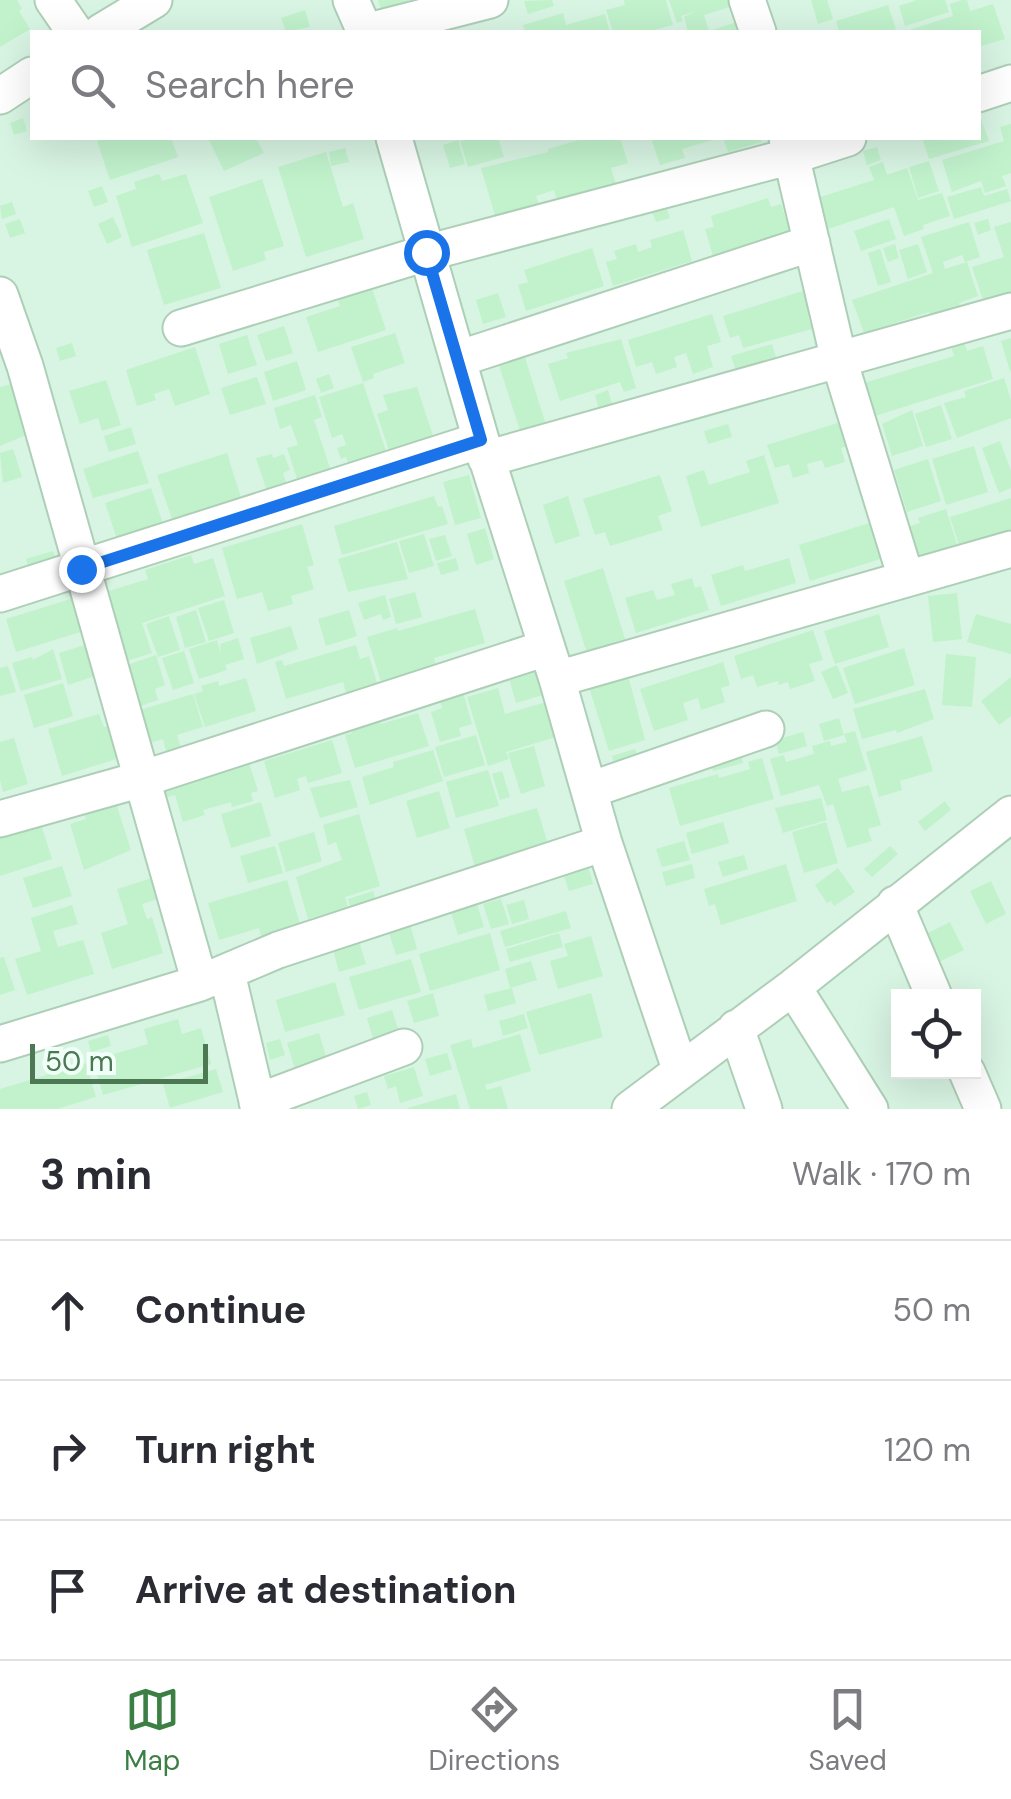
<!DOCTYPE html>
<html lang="en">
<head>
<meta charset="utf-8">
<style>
  body { margin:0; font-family:"DM Sans",sans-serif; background:#f2f2f3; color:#2b2b33 }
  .controls { position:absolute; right:30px; bottom:30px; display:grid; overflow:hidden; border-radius:0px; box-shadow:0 10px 40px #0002 }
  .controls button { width:90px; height:90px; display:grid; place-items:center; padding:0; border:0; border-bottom:2px solid #e1e1e2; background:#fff; color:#2b2b33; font:50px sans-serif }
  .scale { position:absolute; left:30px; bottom:25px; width:178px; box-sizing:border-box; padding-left:10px; border:5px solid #4c7854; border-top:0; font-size:28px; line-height:35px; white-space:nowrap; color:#4c7854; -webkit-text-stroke:8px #f0fff7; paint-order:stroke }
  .stop { position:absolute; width:30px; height:30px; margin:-22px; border:8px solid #1a73e8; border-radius:50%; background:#fff }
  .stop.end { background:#1a73e8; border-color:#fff; box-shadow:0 2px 10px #0008 }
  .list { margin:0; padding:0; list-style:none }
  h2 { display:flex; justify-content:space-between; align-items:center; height:130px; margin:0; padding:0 40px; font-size:42px }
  h2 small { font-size:32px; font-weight:400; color:#7c7c81 }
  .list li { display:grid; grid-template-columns:65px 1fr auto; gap:30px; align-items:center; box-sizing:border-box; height:140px; padding:0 40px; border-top:2px solid #e1e1e2 }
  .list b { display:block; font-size:38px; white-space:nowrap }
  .list em { font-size:32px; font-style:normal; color:#7c7c81 }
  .icon { flex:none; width:55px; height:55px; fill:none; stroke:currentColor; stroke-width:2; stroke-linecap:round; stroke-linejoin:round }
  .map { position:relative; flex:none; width:1011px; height:1109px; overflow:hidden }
  .search { position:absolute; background:#fff; box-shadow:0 10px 40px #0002; left:30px; right:30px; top:30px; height:110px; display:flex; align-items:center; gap:25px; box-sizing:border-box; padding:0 35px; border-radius:0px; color:#7c7c81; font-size:38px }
  .sheet { height:550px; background:#fff }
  nav { display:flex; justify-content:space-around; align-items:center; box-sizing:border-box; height:140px; border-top:2px solid #e1e1e2; background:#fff; font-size:28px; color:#7c7c81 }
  nav a { display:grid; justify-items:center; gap:5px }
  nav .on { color:#3c7f44 }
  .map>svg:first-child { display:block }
</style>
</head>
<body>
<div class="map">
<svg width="1011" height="1109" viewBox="0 0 1011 1109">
  <rect width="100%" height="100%" fill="#eafdf2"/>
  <!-- residential -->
  <path fill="#d8f4e3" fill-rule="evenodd" d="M0,0H1011V1109H0ZM32,32H978V138H32ZM898,996H974V1072H898Z"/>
  <!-- building -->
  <path fill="#c1f2cc" d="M0,0H17L22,9L19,11L30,29L0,47Z
    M378,0H408L411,9L384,18Z
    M552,0L554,6L528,14L524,1Z
    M624,0H666L673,25L646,32H613L606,10L625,5Z
    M669,0H731L733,6L704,15L709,31L740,21L743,32H688L684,17L696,11L681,16L683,21L677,23Z
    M811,0H827L833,19L818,24Z
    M917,0H945L949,12L905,26L899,6Z
    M962,0H967L970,11L993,4L1005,39L978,47V32H903L953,16L950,4Z
    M888,5L896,29L887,32H839L836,21Z
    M305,10L310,27L286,32L281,18Z
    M563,13L566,25L605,14L610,32H525L523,25Z
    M978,111L989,141L929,159L922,138H978Z
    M23,118L27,131L14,135L10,123Z
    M1011,124V173L1002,176L1006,186L985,193L981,181L952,192L942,160L1004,141L1000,127Z
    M107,138H171L178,157L110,180L97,141Z
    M208,138H256L264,153L224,171Z
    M472,138H498L504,157L468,167L460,141Z
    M586,138H620L628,163L611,168L616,184L557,201L554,190L536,196L540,207L496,219L481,168L548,152V149Z
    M651,138H719L682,149L685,158L660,165Z
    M723,138H760L761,142L728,152Z
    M458,140L465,164L450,168L443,145Z
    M877,147L881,160L867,165L863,151Z
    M345,148L349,162L331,166L329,152Z
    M326,152L343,207L353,203L364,239L306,257L278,167Z
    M929,161L939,191L918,198L909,167Z
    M883,162L887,175L907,168L918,200L942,193L950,216L923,225L924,229L904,236L894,207L825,230L814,199L874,180L869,167Z
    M159,174L162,181L186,174L203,223L132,247L116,196L136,189L134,182Z
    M262,179L284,246L264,252L266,260L233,271L209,197Z
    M102,186L108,202L94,207L88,191Z
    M981,187L984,196L1007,189L1011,201L954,219L947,197Z
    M768,198L771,207L781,204L790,232L713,256L705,229L714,227L711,216Z
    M12,202L16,214L2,219L0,206Z
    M665,203L670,218L656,222L650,207Z
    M113,217L122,237L107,244L98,224Z
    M20,219L25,233L10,238L5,224Z
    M889,219L896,239L861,251L854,231Z
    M988,219L991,230L978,235L974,223Z
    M969,222L980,257L965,262L962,255L943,262L945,269L967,262L978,296L959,303L962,311L935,327L929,312L864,333L852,300L933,273L921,237Z
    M1011,222V307L988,315L972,267L1004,257L994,227Z
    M683,230L692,261L613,286L606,262L617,259L614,251L636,244L638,252L652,247L650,240Z
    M204,233L221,288L164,305L147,250Z
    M895,244L899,258L888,262L883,248Z
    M918,244L927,272L908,279L899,250Z
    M592,248L604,286L526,311L518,285L528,282L524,270Z
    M880,249L891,282L878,286L868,253Z
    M371,285L386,330L318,352L306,317L340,306L337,297Z
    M806,290L814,314L808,316L812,329L743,348L739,335L730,338L723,316Z
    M498,293L506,317L483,324L476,300Z
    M712,314L721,342L707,346L713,367L693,374L686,353L674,357L677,367L656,374L652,362L636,367L628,340Z
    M284,326L293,353L266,361L257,335Z
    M395,333L405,363L373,374L374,378L363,382L351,347Z
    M247,335L257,365L228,374L219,344Z
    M1011,338V371H1010L1001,341Z
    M621,339L636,388L624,392L620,382L560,401L548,364L568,358L566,353Z
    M964,342L967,351L983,346L993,379L875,416L864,383L954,356L951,346Z
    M72,343L76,356L60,361L56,348Z
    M772,344L778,364L738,377L731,356Z
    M195,347L210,394L175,406L169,389L154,394L156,400L137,406L126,370Z
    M523,351L550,438L525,446L497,359Z
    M297,361L306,390L273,401L264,372Z
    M329,374L334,388L321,393L316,379Z
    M257,377L266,404L230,415L221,388Z
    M1004,378L1011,400V418L957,438L944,403L966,397L964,391Z
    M106,380L121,425L102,431L98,418L80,424L69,391Z
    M16,383L31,433L0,446V387Z
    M363,383L386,451L348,463L346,457L341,459L337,448L346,445L342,434L332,438L319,397Z
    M417,387L435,442L392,460L377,414L388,410L383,395Z
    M608,390L614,410L600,414L595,395Z
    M315,395L322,417L314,420L332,474L299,485L287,448L298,445L291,425L280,429L274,408Z
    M941,405L952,439L926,447L915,414Z
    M912,410L923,446L892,456L882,424Z
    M844,421L851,445L841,448L845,462L825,468L822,460L807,464L809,473L793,478L789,464L775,468L767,445Z
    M728,424L732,437L708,444L704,431Z
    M131,427L136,444L109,452L104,436Z
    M1000,441L1011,471V488L999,493L982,448Z
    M974,446L988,492L946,505L932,459Z
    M13,449L22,477L3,483L0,453Z
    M138,451L149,483L93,498L83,469Z
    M227,453L242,501L176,531L157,475Z
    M272,454L273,458L284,454L290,470L283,473L287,485L267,491L256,458Z
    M764,455L779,503L701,527L686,476L704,470L709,485L750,472L746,461Z
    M928,459L941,501L907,512L894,470Z
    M469,475L481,518L455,525L443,482Z
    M660,475L672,511L658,516L663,530L610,546L605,532L595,535L583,499Z
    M151,488L165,530L119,545L105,503Z
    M434,496L438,507L442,506L448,524L342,555L334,526Z
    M568,496L580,536L555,544L543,505Z
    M1011,498V533L962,554L950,517Z
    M946,509L957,544L949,547L952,556L922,565L910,526L920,523L918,518Z
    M882,519L893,555L810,581L799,545Z
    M302,524L314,565L307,567L314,589L291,596L293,604L268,611L262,592L237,599L222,548Z
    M485,528L494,559L476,565L467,534Z
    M424,534L434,566L409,573L399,541Z
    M445,535L452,556L436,561L429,539Z
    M397,542L408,579L348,592L338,559Z
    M53,551L56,561L29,570L26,559Z
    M191,555L194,564L213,558L225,596L142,623L152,653L120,663L99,594L148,579L145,570Z
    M456,558L459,570L441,575L437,563Z
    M789,558L796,583L721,606L711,575L743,565L745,571Z
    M603,568L625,639L614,642L618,655L590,663L564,581Z
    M692,578L695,588L701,586L709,610L636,633L625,598L653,590L657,600L675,595L671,584Z
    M415,592L422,617L396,624L389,599Z
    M957,593L962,639L933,642L928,596Z
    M385,595L391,617L383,620L381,614L364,620L358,603Z
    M77,597L87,630L16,652L6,619Z
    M224,600L234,633L209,641L198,608Z
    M475,609L485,643L434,658L438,673L382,685L367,637L397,628L398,631Z
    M196,610L206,642L185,648L176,617Z
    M349,610L357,636L326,646L318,619Z
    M879,614L889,647L835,664L824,631Z
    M976,614L1011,624V654L967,642Z
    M169,616L180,650L158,657L146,624Z
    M291,626L298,649L257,664L250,638Z
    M813,630L823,660L809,664L815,681L790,689L788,682L779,685L778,681L757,687L753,675L741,679L734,656Z
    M238,638L244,659L225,665L227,670L199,679L189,649L217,640L221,654L220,644Z
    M91,643L101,674L68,685L59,653Z
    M356,645L360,659L369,656L379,690L348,699L343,682L286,699L275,662L282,660L284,666Z
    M904,648L915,685L855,704L843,668Z
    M53,649L62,679L21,691L12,663L32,657L33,660Z
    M184,651L194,683L173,690L162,658Z
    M946,654L976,657L972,707L942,705Z
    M156,655L165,685L155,689L158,700L137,707L124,666Z
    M723,662L730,685L721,688L725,702L701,710L698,698L683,703L688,720L654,731L640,689Z
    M533,663L543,695L516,703L507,671Z
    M837,665L848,693L833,699L821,672Z
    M8,666L16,692L0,696V668Z
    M628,675L645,740L609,751L589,687Z
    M1011,677V716L999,725L981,701Z
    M246,678L256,711L205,727L194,694L203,691L201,686L218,681L219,686Z
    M63,683L73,716L34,728L24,695Z
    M461,685L472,724L459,728L461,736L440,742L431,712L442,708L437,692Z
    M498,688L505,714L546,702L556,737L506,752L509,759L488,766L467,697Z
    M925,689L934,719L897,733L896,730L862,739L853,709Z
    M193,694L203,727L177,735L181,747L166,751L163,739L143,745L133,712Z
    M378,711L381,724L418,713L429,746L355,768L345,735L352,733L348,719Z
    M99,714L104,727L110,726L126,756L62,776L48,729Z
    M839,718L844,735L824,741L819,724Z
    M855,731L867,770L838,779L842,792L869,785L881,825L868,829L872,841L847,848L833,804L827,806L819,785L781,796L770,759L784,755L786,762L814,754L812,746L830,741L831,746L847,742L844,734Z
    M803,732L807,746L779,754L775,740Z
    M476,735L485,765L444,777L435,747Z
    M922,736L933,771L900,781L902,790L879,797L866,752Z
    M14,738L28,784L3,792L0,780V742Z
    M332,740L342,773L308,783L306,776L297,779L300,790L275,798L264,761Z
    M534,746L545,786L521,794L508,753Z
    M739,748L743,763L713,771L708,757Z
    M635,749L640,763L617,771L612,756Z
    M433,750L443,781L370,805L362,777L394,767L393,762Z
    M762,758L774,799L680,826L669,788L718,774L719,778L750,769L748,762Z
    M249,763L258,791L251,793L253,801L232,807L231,802L203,810L205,815L183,822L175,795L161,799L158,790Z
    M488,770L499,806L456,818L446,782Z
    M502,771L510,797L500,800L492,774Z
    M350,780L358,807L320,818L310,788Z
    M439,791L450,828L417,838L406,801Z
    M113,794L131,850L84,870L70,824L86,819L81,804Z
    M821,798L827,820L783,833L775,808Z
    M945,801L951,810L925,831L918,822Z
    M261,802L271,836L231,848L221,814Z
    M537,808L549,848L476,870L464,829Z
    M359,814L380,886L345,897L348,907L308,919L296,877L342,860L336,842L328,845L323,825Z
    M38,815L52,859L0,876V823Z
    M723,822L729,843L692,854L686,833Z
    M826,822L838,863L804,873L792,832Z
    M314,832L322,861L286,872L278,843Z
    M684,841L690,860L662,867L656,849Z
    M275,846L283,873L248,883L240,856Z
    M890,846L898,854L872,877L864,869Z
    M744,855L748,869L723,877L718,862Z
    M692,864L695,878L666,886L662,872Z
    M786,864L797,901L721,925L715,904L709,906L704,889Z
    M588,865L593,884L569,891L563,873Z
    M62,866L72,896L33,908L23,878Z
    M838,868L855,892L834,906L831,901L827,903L815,885Z
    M152,878L159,899L142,904L147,919L152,917L163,953L112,969L101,933L128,924L117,889Z
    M287,880L300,924L261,936L259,928L219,940L208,903Z
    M991,881L1006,914L986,924L970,891Z
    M373,891L376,901L351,909L348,899Z
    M501,899L509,924L491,929L483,904Z
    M524,900L529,919L512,924L506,905Z
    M476,901L484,927L458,935L450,909Z
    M72,905L78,924L53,931L58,947L83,940L94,974L27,995L15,959L41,951L31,918Z
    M566,911L571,928L505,947L500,931Z
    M409,921L417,949L396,955L387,927Z
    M950,922L964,950L939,962L926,934Z
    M490,933L500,970L430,991L419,954Z
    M559,933L563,947L510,962L506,949Z
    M357,934L366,964L339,972L331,942Z
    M591,936L603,976L558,989L550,961L568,956L564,944Z
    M4,957L15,990L0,995V958Z
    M411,959L421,992L359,1010L349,977Z
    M531,961L537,980L510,988L505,969Z
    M335,982L345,1015L285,1032L276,1000Z
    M512,988L516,1003L488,1011L484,995Z
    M433,993L439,1016L414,1023L407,1001Z
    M591,993L603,1037L539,1055L526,1012Z
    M392,1010L402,1041L376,1049L367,1018Z
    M524,1014L528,1028L503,1036L499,1021Z
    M178,1019L182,1034L201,1028L211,1064L103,1095L93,1060L148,1044L144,1029Z
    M319,1033L329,1066L297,1075L287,1043Z
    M520,1034L531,1071L485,1085L487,1090L501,1086L508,1109H470L450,1045L471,1039L473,1048Z
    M108,1035L111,1046L91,1052L88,1041Z
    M280,1039L285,1055L270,1060L266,1043Z
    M447,1053L452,1069L430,1076L425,1059Z
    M86,1063L96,1097L57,1109H0V1089Z
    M414,1067L423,1096L400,1103L396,1086L388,1089L384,1076Z
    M216,1069L223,1092L170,1108L163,1084Z
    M367,1092L371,1105L358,1109L354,1096Z
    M456,1094L460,1109H408V1108Z"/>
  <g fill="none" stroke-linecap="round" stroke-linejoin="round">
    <!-- minor casing -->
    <g stroke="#aecfb7" stroke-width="39">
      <path id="minor" d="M53,0L75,32
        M351,0L365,32
        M747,0L758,32
        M101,32L154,0
        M365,32L490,0
        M978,94L1011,83
        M0,96L32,75
        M394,138L481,440L557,679L604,843L680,1069
        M787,138L839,360L906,578
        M0,295L25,366L142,779L546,648
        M181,328L426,253L792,156L848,138
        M458,359L812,243
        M486,459L1011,311
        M0,594L481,440
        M557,679L1011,549
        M590,790L766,729
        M0,819L142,779L200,983
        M895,904L934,996
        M227,973L259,1109
        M793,987L870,1109
        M736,1028L764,1109
        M0,1044L200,983L278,950L604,843
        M967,1072L983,1109
        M257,1102L404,1047
        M630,1109L793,987L1011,814"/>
    </g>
    <!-- minor -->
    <use href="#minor" stroke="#fff" stroke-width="35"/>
  </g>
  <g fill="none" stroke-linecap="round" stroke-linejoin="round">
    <!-- route -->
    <path stroke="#1a73e8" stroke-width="12" d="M81,569L481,440L426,252"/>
  </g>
</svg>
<div class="controls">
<button><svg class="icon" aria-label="locate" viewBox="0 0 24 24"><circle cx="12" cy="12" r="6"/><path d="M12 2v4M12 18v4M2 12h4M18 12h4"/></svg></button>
</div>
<div class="scale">50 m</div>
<div class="stop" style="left:426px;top:252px"></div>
<div class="stop end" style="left:81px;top:569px"></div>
<div class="search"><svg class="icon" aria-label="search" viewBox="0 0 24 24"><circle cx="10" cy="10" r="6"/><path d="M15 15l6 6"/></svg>Search here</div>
</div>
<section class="sheet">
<h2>3 min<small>Walk · 170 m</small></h2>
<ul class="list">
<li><svg class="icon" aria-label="ahead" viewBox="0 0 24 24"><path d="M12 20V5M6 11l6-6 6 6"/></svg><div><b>Continue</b></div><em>50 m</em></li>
<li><svg class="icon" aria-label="right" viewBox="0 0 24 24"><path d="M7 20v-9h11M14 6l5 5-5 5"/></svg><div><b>Turn right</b></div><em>120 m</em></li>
<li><svg class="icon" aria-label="arrive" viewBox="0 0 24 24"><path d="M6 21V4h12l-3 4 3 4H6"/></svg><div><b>Arrive at destination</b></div></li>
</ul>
</section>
<nav>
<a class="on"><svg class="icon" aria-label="map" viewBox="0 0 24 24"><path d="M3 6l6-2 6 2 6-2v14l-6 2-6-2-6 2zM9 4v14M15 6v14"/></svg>Map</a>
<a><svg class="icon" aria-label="directions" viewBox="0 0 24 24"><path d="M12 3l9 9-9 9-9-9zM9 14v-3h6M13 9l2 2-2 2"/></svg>Directions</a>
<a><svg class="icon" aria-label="saved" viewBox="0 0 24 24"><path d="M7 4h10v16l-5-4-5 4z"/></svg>Saved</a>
</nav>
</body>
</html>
